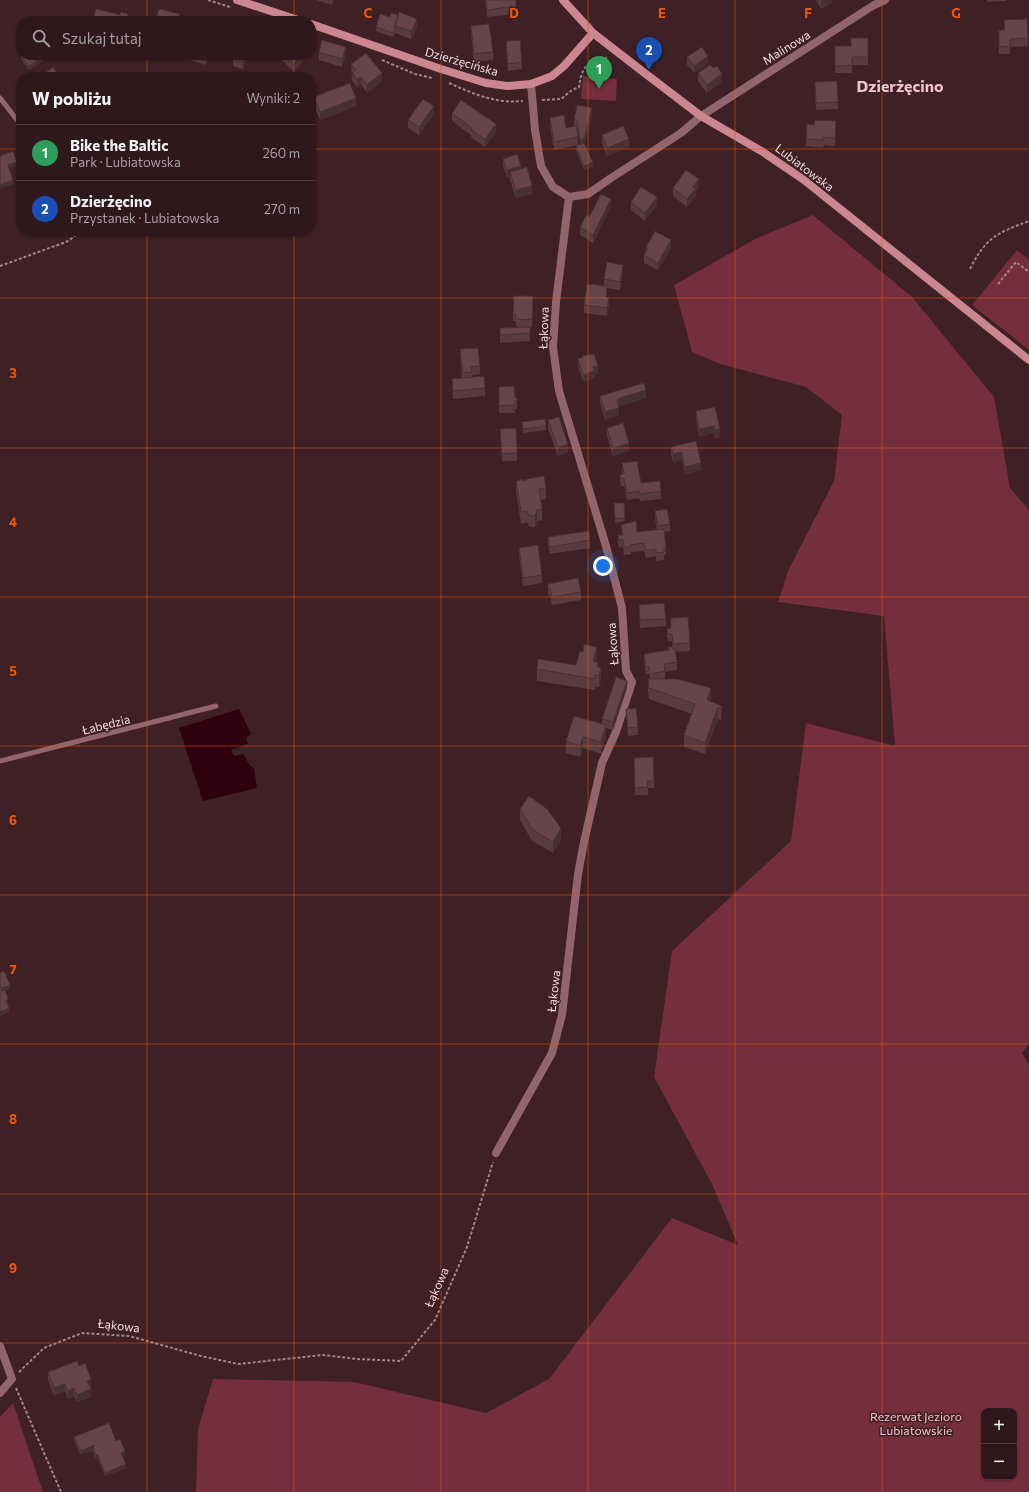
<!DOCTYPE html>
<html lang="pl">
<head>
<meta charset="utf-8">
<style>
  body { margin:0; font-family:Commissioner,sans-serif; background:#362125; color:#f1f3f6 }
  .controls { position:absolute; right:12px; bottom:12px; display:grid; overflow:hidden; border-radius:8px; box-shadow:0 1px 3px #0004 }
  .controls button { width:36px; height:36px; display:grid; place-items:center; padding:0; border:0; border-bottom:1px solid #49373b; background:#2e181c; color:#f1f3f6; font:20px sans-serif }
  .you { position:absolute; left:603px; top:566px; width:14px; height:14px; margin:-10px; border:3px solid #fff; border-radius:50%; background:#1a73e8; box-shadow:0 0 0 6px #1a73e833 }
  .badge { display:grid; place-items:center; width:26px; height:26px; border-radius:50%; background:#8c9099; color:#fff; font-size:13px; font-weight:700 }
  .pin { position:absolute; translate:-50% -33px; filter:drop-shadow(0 1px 2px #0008) }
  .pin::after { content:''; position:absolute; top:21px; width:14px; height:12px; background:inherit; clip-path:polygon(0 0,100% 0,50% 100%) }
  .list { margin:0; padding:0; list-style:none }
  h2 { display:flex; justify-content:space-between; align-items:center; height:52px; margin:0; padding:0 16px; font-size:17px }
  h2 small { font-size:13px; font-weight:400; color:#a7a0a3 }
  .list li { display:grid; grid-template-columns:26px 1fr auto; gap:12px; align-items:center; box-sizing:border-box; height:56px; padding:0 16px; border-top:1px solid #49373b }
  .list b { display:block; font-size:15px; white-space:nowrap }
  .list p { margin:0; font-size:13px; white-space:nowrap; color:#a7a0a3 }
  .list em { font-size:13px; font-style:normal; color:#a7a0a3 }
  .icon { flex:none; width:22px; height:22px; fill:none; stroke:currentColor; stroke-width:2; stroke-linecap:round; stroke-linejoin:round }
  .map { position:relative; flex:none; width:1029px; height:1492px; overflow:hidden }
  .search { position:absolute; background:#2e181c; box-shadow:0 1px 3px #0004; left:16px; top:16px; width:300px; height:44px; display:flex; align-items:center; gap:10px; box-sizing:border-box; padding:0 14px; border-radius:16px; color:#a7a0a3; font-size:15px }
  .panel { position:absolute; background:#2e181c; box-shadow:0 1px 3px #0004; left:16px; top:72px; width:300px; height:164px; border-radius:16px }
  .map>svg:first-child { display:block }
</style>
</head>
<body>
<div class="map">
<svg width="1029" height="1492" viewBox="0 0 1029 1492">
  <rect width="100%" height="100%" fill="#3e2025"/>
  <!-- green -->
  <path fill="#742e3c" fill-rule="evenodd" d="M583,76L617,79L616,101L581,99Z
    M813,215L912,297L994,397L1010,488L1029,510V1044L1022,1053L1029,1066V1492H196L198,1429L213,1379L354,1382L486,1413L549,1379L672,1218L738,1245L712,1184L654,1077L672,951L791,841L806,723L895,746L884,616L778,602L788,571L834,481L842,415L806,387L720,364L692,352L674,285L757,238ZM984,1411H1014V1477H984Z
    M1017,250L1029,260V350L972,305Z
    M13,1403L43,1492H0V1417Z"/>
  <!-- water -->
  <path fill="#2f000d" d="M239,709L251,734L246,738L248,744L231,750L234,756L244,754L248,763L254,769L257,788L203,801L179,728Z"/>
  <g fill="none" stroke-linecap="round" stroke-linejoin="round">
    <!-- path -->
    <path stroke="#a0878a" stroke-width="2" stroke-dasharray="3 2" stroke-linecap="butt" d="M208,0L230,7
      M382,60L415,74L432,78
      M449,83C474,94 496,104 523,101
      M542,100L561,99L572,90L579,87C581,75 582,67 594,60C599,58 602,57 607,58
      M0,266L66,242L74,237L77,231
      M970,269C986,237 997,233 1029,221
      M998,284L1016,262L1029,272
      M19,1372L44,1348L82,1333L129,1336L201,1356L238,1364L323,1355L357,1359L401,1361L435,1320L467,1247L493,1162
      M16,1388L61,1492"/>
    <!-- lane -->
    <path stroke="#92656c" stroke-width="5" d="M0,98L21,125
      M0,761L216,706"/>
    <!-- street -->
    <path stroke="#92656c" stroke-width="8" d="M531,84L535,130L541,166L553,187L569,197L588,194L611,178L681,133L701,116L874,5L885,0
      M496,1153L552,1053L562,1015L578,874L584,842L602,763L616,732L632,682L626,671L622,608L606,546L559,391L553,347L556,302L569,197
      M0,1346L12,1379L0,1393"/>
    <!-- secondary -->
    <path stroke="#cc8690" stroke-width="8" d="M237,0L301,21
      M563,0L593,33L642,71L701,116L763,152L804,180L1029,360
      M311,24L441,69L486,83L507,86L531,84L552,76L564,66L593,33"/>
  </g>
  <!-- wall -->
  <path fill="#583b40" d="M316,0H333L332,5Z
    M485,0H516V14L487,17Z
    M816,0H832V2L821,9Z
    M987,0H1006V1L987,2Z
    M380,14L417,27L413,36L411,39L395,33L393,37L376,31V27Z
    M1004,20L1028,38V46L1010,47V54H999V30H1004Z
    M471,26L493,52V60L474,62L471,34Z
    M868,38V65H853L852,66V73H835V46H851Z
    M506,41L522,62V69L508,71L506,49Z
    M319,52L346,54L342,67L319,60Z
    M22,55H51L29,70L21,59V56Z
    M179,55H209L206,65L179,57Z
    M247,55L243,69L233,66V59Z
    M279,55H310L293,71L279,57Z
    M687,57L708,63L694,73L687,65Z
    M351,64L382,81L367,93L361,84L357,87L352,80Z
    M698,73L722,82L707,93L698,81Z
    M837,81L838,109L816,110L815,82Z
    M314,97L356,106L320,120L314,105Z
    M452,113L496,132L485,147L471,137V135L452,121Z
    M434,114L419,135L408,128V120Z
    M592,116L584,144L593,166L584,170L576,150V146L580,144L577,128L576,127L578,137V145L554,150L550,126V118L566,128L574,127V119Z
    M814,125L836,129L835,146L824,145L823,148L806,146V139Z
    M602,135L629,147L607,156L602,143Z
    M503,159L521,169L532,194L516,198L510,180V177L507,178L503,166Z
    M699,187L696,191V196L687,207L673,196V188Z
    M631,202L657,205L645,221L631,210Z
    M611,206L593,243L580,235V227L589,217Z
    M646,247L671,248L658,270L644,263V255L646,251Z
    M623,273L620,290L607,288V297L609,305L607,316L584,313V305L604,286V279Z
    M533,304L532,327H530V341L500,343V328L520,327L516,326V321H513V314Z
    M460,349L480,366V374L472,375V377L485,388V396L453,399L452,379L462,378L460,356Z
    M582,356L598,373L595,374V378L583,382L578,366V359L582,357Z
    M499,387L515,398H517V409H515V413H499Z
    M600,396L646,398L619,406V415L605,420L600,403Z
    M715,407L720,437L715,438L714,433L699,437L696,419V411Z
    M548,420L568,452L558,456L548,428Z
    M522,422L546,426V430L523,433Z
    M607,428L629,451L613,456L607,436Z
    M500,429L517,453V461H502Z
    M696,441L701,470L685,474L682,460L673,462L671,455V447Z
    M622,463L641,483L661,491V499L640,501L639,498L627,500L624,486H621L620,482V474H622Z
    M516,481H523L546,488V499L540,500L542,509V520L537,521V524L535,527H531L528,525L527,522L521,524L516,492Z
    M614,503L625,518V521L615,523Z
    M655,511L670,524V531L664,532L666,548V555H664V560L656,561V556L646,558L644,551L631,552V554L624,555L623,547L619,548L618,543V535H622L621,525L637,532L657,530L655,519Z
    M548,537L590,540V548L550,554L548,545Z
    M519,548L542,575V583L523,586L519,556Z
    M548,584L581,592V600L552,605L550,595L548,596Z
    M639,605L666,619V626L640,628Z
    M671,618L690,643V651L675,652L677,662V670L665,672V679L711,699L710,701L722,706V717L721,720L718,719L705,754L684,747V735L692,714L649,699L648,691V679H650L649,674H646L644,662V654L668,650V647H672V641H668L667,636V629L671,628Z
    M597,658L596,662L598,667L601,679L599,687H595V690L537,681V669L576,665Z
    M627,688L613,730L606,728V737L601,754L583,748L580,757L566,753V741L602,724V719Z
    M626,709L638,727V735L628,736Z
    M634,758L654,781V788H648V795H635Z
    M520,809L561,840L553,853L532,841L520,820Z
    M48,1372L91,1387H90L91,1397L77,1402L74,1396L68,1399L65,1391L54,1396L48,1380Z
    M74,1437L116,1441L125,1455L122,1456L126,1468L105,1476L98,1459H96L93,1452V1450L81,1455L74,1440Z"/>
  <!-- shaded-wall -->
  <path fill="#473034" d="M823,0H832V2L821,9V1Z
    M417,19V27L413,36L411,39V31Z
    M346,47V54L342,67V59Z
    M45,55H51L29,70V66Z
    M208,55H209L206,65V61Z
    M245,55H247L243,69V62Z
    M302,55H310L293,71V64Z
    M708,56V63L694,73V66Z
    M853,57V65L852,66V59Z
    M382,73V81L367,93V85Z
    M722,74V82L707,93V85Z
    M361,77V84L357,87V79Z
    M356,98V106L320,120V112Z
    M434,106V114L419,135V127Z
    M592,108V116L584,147L580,148V140Z
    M496,124V132L485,147V139Z
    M629,139V147L607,156V148Z
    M17,162V166L8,169V165Z
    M593,162V166L584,170V166Z
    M521,166V173L510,172V177L507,178V170Z
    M699,179V187L696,191V196L687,207V199L693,187Z
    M13,180V184L0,189V185Z
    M532,186V194L516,198V190Z
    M657,197V205L645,221V213Z
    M611,199V206L593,243V235Z
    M671,240V248L658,270V263Z
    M623,265V273L620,290V282Z
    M609,298V305L607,316V308Z
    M598,366V373L595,374V378L583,382V375L593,367Z
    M646,390V398L617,406V399Z
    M619,408V415L605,420V412Z
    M714,426V433L699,437V429Z
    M720,429V437L715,438V430Z
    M629,443V451L613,456V448Z
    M568,444V452L558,456V448Z
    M682,452V460L673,462V454Z
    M701,463V470L685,474V467Z
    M537,512V524L535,527V515Z
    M597,647V658L593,673V661Z
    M601,668V679L599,687V676Z
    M627,681V688L613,730V722Z
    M711,688V699L707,711V700Z
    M722,706V717L721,720V708Z
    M718,707V719L705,754V743Z
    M606,725V737L601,754V742Z
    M583,737V748L580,757V746Z
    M561,828V840L553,853V842Z
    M10,985V989L1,992V988Z
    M8,999V1003L6,1004V1000Z
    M9,1008V1012L0,1016V1012Z
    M91,1379V1387L87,1388V1381Z
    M65,1384V1391L54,1396V1388Z
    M74,1388V1396L68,1399V1391Z
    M91,1389V1397L77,1402V1395Z
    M94,1445V1449L93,1448V1450L81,1455V1451Z
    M125,1451V1455L121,1457V1453Z
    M96,1455H98V1459H96Z
    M126,1464V1468L105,1476V1473Z"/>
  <!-- building -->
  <path fill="#66454a" stroke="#473034" d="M486,0H516V6L487,10Z
    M96,9L120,15L121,12L128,14L127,21H93Z
    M159,9L180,14L178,21H155Z
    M399,12L417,19L413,28L411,31L395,26Z
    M391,13L398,15L395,26V30L393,33L376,27L380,14L390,17Z
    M1027,19L1028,38L1010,39V46L999,47V30H1005L1004,20Z
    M489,24L493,52L474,54L471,26Z
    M851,38H868V57H853L852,59V65L835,66V46H851Z
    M322,40L346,47L342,59L319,52Z
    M520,40L522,62L508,64L506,41Z
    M702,47L708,56L694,66L687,57Z
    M366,53L382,73L367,85L361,77L357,79L352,73L356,70L351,64Z
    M22,55H45L29,66L21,56Z
    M185,55H208L206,61Z
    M234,55H245L243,62L233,59Z
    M285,55H302L293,64Z
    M710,65L713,68L717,66L722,74L707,85L698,73Z
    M53,67L60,77H42L41,76Z
    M837,81L838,102L816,103L815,82Z
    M350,83L356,98L320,112L314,97Z
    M423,99L434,106L419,127L408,120Z
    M461,100L496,124L485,139L471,130L472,128L452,113Z
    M577,105L592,108L584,139L580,140L577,120L574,119Z
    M564,115L566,128L576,126L578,137L554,142L550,118Z
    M815,120L836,121L835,138L824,137L823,140L806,139L807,124L814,125Z
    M623,126L629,139L607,148L602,135Z
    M584,143L593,162L584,166L576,146Z
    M13,151L17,162L8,165L13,180L0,185V156Z
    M517,154L521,166L507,170L503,159Z
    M527,167L532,186L516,190L510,172Z
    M686,170L699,179L693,187L696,188L687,199L673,188Z
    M641,187L657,197L645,213L631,202Z
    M601,194L611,199L593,235L580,227L586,215L589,217Z
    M655,231L671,240L658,263L644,255L648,248L646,247Z
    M607,262L623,265L620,282L604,279Z
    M587,284L607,286L606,297L609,298L607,308L584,305Z
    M514,296H533L532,319H527L526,320L516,319V314H513Z
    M530,327V333L500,335V328Z
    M478,348L480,366L471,367L472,372L463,373L460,349Z
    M594,354L598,366L593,367L595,371L583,375L578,359L583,357L582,356Z
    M484,376L485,388L453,391L452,379Z
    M644,383L646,390L617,399L619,408L605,412L600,396Z
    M514,386L515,398H517V401H515V405L499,406V387Z
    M715,407L720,429L715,430L714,426L699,429L696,411Z
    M559,417L568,444L558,448L548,420Z
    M545,419L546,426L523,429L522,422Z
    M623,423L629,443L613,448L607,428Z
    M516,428L517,453L502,454L500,429Z
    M696,441L701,463L685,467L682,452L673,454L671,447Z
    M637,461L641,483L660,481L661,491L640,494L639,491L627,493L624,478L621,479L620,474H624L622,463Z
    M544,476L546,488L539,489L542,509L536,510L537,512L535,515L531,516L528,514L527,511L521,512L516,481L523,479V481L527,480V479Z
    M614,503H624L625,518L615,519Z
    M667,509L670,524L658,526L655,511Z
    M636,521L637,532L664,529L666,548H664V552L656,553V549L646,550L644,543L630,545L631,547H624L623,539L619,540L618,535H623L621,525Z
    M589,531L590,540L550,547L548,537Z
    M538,545L542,575L523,578L519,548Z
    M578,578L581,592L552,597L550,588H548V584Z
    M664,603L666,619L640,620L639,605Z
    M688,617L690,643L673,644L672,634H668L667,629L671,628V618Z
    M584,644L597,647L593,661L598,663L597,667L601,668L599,676L595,675V679L537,669L538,659L576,665L580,651L583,652Z
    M668,647H673V649H675L677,662L664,664L665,671L650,674L649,666L646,667L644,654L669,650Z
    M616,677L627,681L613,722L602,719Z
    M648,679H677L711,688L707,700L722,706L721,708L718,707L705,743L684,735L695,704L649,688Z
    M636,708L638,727L628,728L626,709Z
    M574,716L606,725L601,742L583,737L580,746L566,741Z
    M653,757L654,781H647L648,787L635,788L634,758Z
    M529,796L547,809L561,828L553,842L532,829L520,809Z
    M4,971L10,985L1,988L2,991L5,990L8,999L6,1000L9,1008L0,1012V973Z
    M77,1361L79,1366L85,1363L91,1379L87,1381L91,1389L77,1395L74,1388L68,1391L65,1384L54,1388L48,1372Z
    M109,1423L116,1441L120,1439L125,1451L121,1453L126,1464L105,1473L98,1455H96L93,1448L94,1447V1445L81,1451L74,1437Z"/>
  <!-- grid -->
  <path fill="none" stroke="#e8590c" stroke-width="1" stroke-opacity="0.55" d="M147,0V21M294,0V21M441,0V1492M588,0V1492M735,0V1492M882,0V1492M147,55V77M294,55V77M0,149H21M311,149H1029M147,231V1492M294,231V1492M0,298H1029M0,448H1029M0,597H1029M0,746H1029M0,895H1029M0,1044H1029M0,1194H1029M0,1343H1029"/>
  <g text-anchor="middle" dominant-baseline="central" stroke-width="3" stroke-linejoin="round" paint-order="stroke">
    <!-- street labels -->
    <g font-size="12" fill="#f2dddf" stroke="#3e2025">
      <text transform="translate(786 47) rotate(-32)">Malinowa</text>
      <text transform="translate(462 61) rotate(16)">Dzierżęcińska</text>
      <text transform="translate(805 167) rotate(37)">Lubiatowska</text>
      <text transform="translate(543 328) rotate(-88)">Łąkowa</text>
      <text transform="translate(612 644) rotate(-94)">Łąkowa</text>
      <text transform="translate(106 724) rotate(-14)">Łabędzia</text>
      <text transform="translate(553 991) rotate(-83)">Łąkowa</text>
      <text transform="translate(436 1287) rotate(-66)">Łąkowa</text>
      <text transform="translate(119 1325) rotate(7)">Łąkowa</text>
    </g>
    <!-- park labels -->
    <g font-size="12" fill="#f7c0c8" stroke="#3e2025">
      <text x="916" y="1416">Rezerwat Jezioro<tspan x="916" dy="14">Lubiatowskie</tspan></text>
    </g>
    <!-- district labels -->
    <g font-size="16" font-weight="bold" fill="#edc4c9" stroke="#3e2025">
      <text x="900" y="85">Dzierżęcino</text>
    </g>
  </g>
  <g font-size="13" text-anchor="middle" font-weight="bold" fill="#e8590c" stroke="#3e2025" stroke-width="3" stroke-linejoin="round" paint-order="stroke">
    <text x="368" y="18">C</text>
    <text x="514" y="18">D</text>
    <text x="662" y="18">E</text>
    <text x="808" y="18">F</text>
    <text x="956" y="18">G</text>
    <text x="13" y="378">3</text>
    <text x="13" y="527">4</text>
    <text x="13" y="676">5</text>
    <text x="13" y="825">6</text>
    <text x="13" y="974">7</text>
    <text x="13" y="1124">8</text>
    <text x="13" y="1273">9</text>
  </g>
</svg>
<div class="controls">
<button>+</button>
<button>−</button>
</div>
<div class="you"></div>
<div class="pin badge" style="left:599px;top:89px;background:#2e9e5b">1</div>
<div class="pin badge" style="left:649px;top:70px;background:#1a4fb4">2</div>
<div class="search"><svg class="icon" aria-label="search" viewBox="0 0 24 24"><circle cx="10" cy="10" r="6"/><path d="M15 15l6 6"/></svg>Szukaj tutaj</div>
<section class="panel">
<h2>W pobliżu<small>Wyniki: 2</small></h2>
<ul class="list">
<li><span class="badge" style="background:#2e9e5b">1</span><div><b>Bike the Baltic</b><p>Park · Lubiatowska</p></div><em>260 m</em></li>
<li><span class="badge" style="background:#1a4fb4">2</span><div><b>Dzierżęcino</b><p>Przystanek · Lubiatowska</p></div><em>270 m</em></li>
</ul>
</section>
</div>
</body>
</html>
